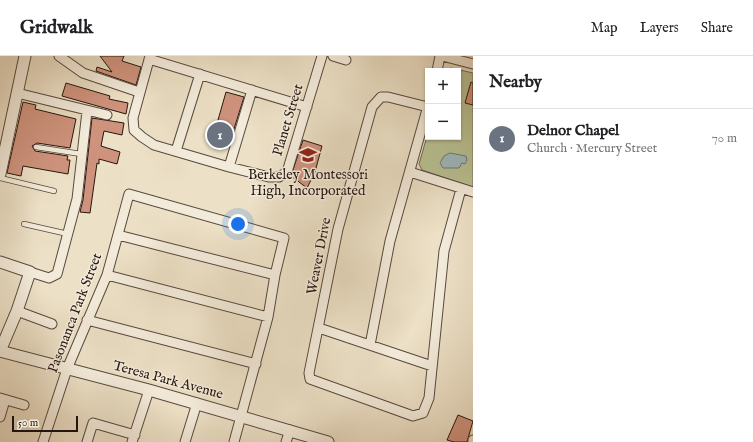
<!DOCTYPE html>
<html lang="en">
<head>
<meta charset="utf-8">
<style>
  body { margin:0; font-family:"IM FELL English",serif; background:#f6f6f6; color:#202124 }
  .controls { position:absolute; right:12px; top:12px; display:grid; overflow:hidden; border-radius:0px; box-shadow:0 1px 3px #0004 }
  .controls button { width:36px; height:36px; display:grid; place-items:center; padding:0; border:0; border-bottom:1px solid #e0e0e0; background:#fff; color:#202124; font:20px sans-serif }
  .scale { position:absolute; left:12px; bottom:10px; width:66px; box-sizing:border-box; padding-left:4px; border:2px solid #261610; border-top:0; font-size:11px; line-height:14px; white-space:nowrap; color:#261610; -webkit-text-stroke:3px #f3ebda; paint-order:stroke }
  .you { position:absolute; left:238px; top:168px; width:14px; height:14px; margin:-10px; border:3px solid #fff; border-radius:50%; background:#1a73e8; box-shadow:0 0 0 6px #1a73e833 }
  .badge { display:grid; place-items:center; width:26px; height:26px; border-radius:50%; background:#111827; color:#fff; font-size:13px; font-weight:700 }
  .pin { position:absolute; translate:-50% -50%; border:2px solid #fff; box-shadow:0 1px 4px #0006 }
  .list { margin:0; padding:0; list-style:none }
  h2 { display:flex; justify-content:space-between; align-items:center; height:52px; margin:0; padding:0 16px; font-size:17px }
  h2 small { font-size:13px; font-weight:400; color:#757577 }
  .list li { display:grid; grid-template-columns:26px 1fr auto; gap:12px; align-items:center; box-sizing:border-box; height:60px; padding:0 16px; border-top:1px solid #e0e0e0 }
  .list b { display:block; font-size:15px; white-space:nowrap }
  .list p { margin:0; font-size:13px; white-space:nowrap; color:#757577 }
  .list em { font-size:13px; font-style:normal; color:#757577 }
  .map { position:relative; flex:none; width:473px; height:386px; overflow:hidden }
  header { display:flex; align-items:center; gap:24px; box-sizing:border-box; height:56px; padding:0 20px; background:#fff; border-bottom:1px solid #e0e0e0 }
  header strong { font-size:19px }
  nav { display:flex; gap:22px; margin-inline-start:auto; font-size:14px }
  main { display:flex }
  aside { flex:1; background:#fff }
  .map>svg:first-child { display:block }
</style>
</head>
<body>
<header>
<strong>Gridwalk</strong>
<nav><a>Map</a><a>Layers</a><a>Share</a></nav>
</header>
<main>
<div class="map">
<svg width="473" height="386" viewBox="0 0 473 386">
  <rect width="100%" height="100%" fill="#ece0c6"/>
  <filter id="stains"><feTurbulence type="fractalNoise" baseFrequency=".005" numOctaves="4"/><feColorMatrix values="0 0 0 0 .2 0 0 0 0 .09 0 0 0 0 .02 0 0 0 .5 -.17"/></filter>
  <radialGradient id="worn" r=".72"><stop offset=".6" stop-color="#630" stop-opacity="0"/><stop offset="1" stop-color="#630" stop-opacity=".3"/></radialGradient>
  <!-- green -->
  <path fill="#b9c294" stroke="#706c52" d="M451,12L473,17V131L422,114L419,108L428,77V81H458V15H446Z"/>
  <!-- water -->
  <path fill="#9dbabf" stroke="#6d7879" d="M450,97L466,100L467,104L465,108L462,107L459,112H443L440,107L444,100Z"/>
  <!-- building -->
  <path fill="#cf937d" stroke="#261610" d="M100,0H124L122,5L141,11L136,29L96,15L97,11L112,16Z
    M471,26L473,27V49L465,47Z
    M66,27L110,40L109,43L128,47L126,58L62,40Z
    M226,36L244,41L233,76L216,71Z
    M23,46L36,49L35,53L76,63L70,92L37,87L32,90L35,95L68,100L67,104H70L68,118L23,110L21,120L7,117Z
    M92,62L124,67L122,79L104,75L101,90L120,96L117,108L99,103V108L97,107L90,157L80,156L83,144Z
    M303,84L322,90L315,116L307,132L291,120Z
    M458,359L473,365L467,386H454L447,384Z"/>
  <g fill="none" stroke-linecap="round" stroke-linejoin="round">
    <!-- service casing -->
    <g stroke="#58483e" stroke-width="6">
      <path id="service" d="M36,91L81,98
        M0,122L54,135
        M24,168L68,178"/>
    </g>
    <!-- minor casing -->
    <g stroke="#58483e" stroke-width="11">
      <path id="minor" d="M59,0L83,17L139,36
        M150,0L133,62L134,74L142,81L154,89L229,111L269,121H279L287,116L322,0
        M333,0L346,4
        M442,0L473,8
        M149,3L307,51
        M437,15L440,0
        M17,37L107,59
        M428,51L388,41H381L372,51L338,173L309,317L310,323L413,360L423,357L429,342L444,195L461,133
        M176,95L200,18
        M229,111L252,34
        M410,116L473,136
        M118,179L275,219
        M30,216L49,222L57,218L77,143L87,55
        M107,219L268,261
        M17,255L52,268
        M87,264L256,308
        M319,272L432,310
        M370,289L390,185L428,50
        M0,342L24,349
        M0,361L5,344
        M43,386L67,313L107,219L129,138L284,182L275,219L268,261L234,386
        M87,386L93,367L135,379
        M132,386L149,334
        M185,386L197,347
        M286,386L290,374
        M473,386V384"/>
    </g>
    <!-- tertiary casing -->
    <g stroke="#58483e" stroke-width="13">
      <path id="tertiary" d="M0,118L25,0
        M0,206L30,216L17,255L0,295
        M0,295L149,334L328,386"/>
    </g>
    <!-- service -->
    <use href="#service" stroke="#f3ebda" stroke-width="4.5"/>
    <!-- minor -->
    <use href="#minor" stroke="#f3ebda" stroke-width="9"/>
    <!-- tertiary -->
    <use href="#tertiary" stroke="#f3ebda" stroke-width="11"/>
  </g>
  <!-- icons -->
  <defs>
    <g id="school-bare" transform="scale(1.38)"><path d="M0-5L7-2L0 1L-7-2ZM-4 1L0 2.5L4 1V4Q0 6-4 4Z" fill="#8f2418" stroke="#f3ebda" stroke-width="2.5" paint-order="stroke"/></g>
  </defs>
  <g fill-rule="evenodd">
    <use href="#school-bare" x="308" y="99"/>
  </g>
  <g text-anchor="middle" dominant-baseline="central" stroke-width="3" stroke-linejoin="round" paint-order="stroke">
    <!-- street labels -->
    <g font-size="14" fill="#261610" stroke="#f3ebda">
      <text transform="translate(288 64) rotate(-73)">Planet Street</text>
      <text transform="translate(319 200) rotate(-79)">Weaver Drive</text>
      <text transform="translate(75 257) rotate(-69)">Pasonanca Park Street</text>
      <text transform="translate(168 324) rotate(15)">Teresa Park Avenue</text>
    </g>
    <!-- poi labels -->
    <g font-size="14" fill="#261610" stroke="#f3ebda">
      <text x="308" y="119">Berkeley Montessori<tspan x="308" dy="16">High, Incorporated</tspan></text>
    </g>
  </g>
  <rect width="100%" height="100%" filter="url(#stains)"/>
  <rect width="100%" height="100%" fill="url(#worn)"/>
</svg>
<div class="controls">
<button>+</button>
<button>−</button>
</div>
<div class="scale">50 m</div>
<div class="you"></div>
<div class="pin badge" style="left:220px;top:79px;background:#6b7280">1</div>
</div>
<aside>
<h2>Nearby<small></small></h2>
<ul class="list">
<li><span class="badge" style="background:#6b7280">1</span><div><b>Delnor Chapel</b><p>Church · Mercury Street</p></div><em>70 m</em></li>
</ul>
</aside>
</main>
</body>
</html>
